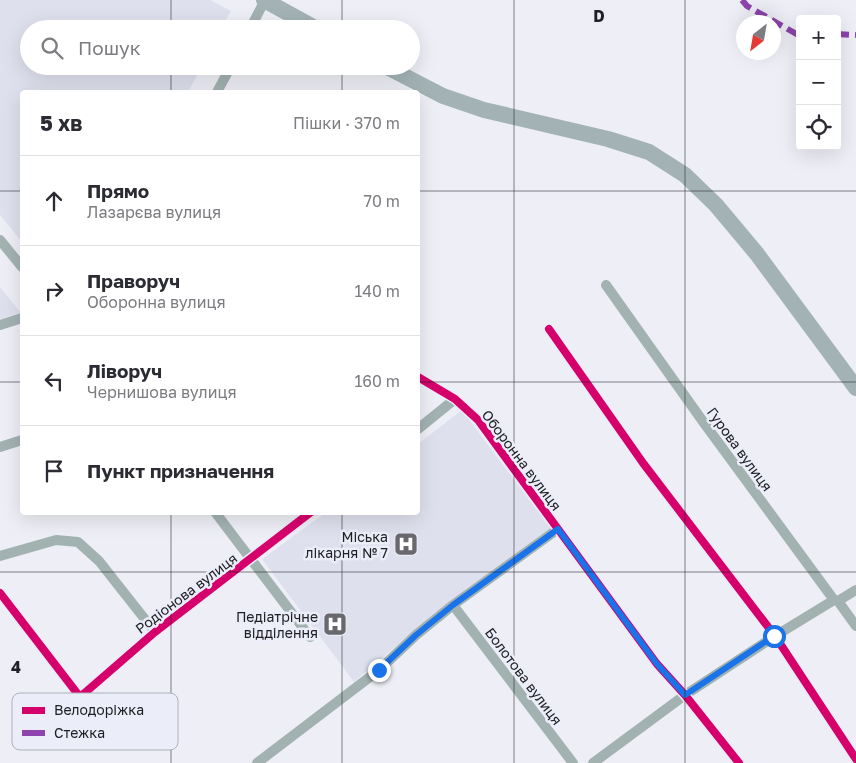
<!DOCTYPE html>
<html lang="uk">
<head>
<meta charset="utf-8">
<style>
  body { margin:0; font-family:"Golos Text",sans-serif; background:#f7f7f7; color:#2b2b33 }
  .controls { position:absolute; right:15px; top:15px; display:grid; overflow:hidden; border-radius:5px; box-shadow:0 5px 20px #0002 }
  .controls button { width:45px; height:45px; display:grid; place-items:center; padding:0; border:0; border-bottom:1px solid #e1e1e2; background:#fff; color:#2b2b33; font:25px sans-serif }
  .compass { position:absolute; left:736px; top:15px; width:45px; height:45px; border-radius:50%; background:#fff; box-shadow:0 5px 20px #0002; rotate:211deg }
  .stop { position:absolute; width:15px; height:15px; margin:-11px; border:4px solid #1a73e8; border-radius:50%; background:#fff }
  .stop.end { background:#1a73e8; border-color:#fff; box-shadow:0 1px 5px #0008 }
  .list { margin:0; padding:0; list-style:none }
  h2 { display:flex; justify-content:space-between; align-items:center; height:65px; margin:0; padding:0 20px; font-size:21px }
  h2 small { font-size:16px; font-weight:400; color:#7c7c81 }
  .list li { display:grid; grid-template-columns:32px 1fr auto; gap:15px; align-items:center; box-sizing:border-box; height:90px; padding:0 20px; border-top:1px solid #e1e1e2 }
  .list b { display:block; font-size:19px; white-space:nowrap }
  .list p { margin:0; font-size:16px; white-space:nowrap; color:#7c7c81 }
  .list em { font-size:16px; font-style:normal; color:#7c7c81 }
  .icon { flex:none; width:28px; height:28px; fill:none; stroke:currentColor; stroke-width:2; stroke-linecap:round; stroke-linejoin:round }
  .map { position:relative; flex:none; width:856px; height:763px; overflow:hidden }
  .search { position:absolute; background:#fff; box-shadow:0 5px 20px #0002; left:20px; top:20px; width:400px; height:55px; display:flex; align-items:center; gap:12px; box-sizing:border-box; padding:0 18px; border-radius:28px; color:#7c7c81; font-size:19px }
  .panel { position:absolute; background:#fff; box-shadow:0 5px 20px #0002; left:20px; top:90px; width:400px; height:425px; border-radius:5px }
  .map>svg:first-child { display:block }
</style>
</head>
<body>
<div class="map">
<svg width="856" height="763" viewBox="0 0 856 763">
  <rect width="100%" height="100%" fill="#eeeff6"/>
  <!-- built -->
  <path fill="#dee0ed" d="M0,0H210L231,11L221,29H29V66H202L188,92H22V242L0,215Z
    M0,287L21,313L0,319Z
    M462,410L551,529L410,634L354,682L262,559L325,513L418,512V444Z"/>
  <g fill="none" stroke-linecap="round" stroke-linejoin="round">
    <!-- street -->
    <path stroke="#a2b2b1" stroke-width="10" d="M250,29L265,0
      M217,92L231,66
      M0,240L22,267
      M606,285L704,423L834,600L838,601L856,626
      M0,325L22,318
      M549,329L643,463L775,636L856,759
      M418,377L455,399L478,420L657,664L685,695L739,763
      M418,429L455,399
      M0,447L22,440
      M215,512L310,637
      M0,556L56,540L78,542L99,561L155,632
      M0,593L80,697L155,632L311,512
      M838,601L856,590
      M453,605L573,763
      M257,763L379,670L416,635L453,605L558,529
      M593,763L685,695L775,636L834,600"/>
    <!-- primary -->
    <path stroke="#a3b3b5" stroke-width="16" d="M264,0L317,29
      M385,66L443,96L484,110L608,139L649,152L685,175L716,205L757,254L856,388"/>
    <!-- quiet -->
    <path stroke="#8e44ad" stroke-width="6" stroke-dasharray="12 6" stroke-linecap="butt" d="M742,0L747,6L800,36
      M837,34L856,35"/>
    <!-- cycleway casing -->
    <g stroke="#ebedf9" stroke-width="11">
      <path id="cycleway" d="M549,329L643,463L775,636L856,759
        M418,377L455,399L478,420L657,664L685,695L739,763
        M0,593L80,697L155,632L311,512"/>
    </g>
    <!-- cycleway -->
    <use href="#cycleway" stroke="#d6006c" stroke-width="8"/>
  </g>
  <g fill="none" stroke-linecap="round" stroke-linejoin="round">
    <!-- route -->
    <path stroke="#1a73e8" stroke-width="6" d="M379,670L416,635L453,605L558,529L657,664L685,695L774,636"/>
  </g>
  <!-- grid -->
  <path fill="none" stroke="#202024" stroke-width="1" stroke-opacity="0.55" d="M171,0V29M342,0V29M514,0V763M685,0V763M171,66V92M342,66V92M0,191H22M418,191H856M0,382H22M418,382H856M171,512V763M342,512V763M0,572H856"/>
  <!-- icons -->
  <defs>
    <g id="hospital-square" transform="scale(1.25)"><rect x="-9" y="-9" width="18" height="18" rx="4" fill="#68686e" stroke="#ebedf9"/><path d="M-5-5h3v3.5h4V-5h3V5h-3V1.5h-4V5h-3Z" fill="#fff"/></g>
  </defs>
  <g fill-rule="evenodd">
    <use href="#hospital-square" x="406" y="544"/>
    <use href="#hospital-square" x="335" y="624"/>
  </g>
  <g text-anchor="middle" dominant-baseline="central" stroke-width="5" stroke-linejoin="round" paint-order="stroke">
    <!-- street labels -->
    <g font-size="14" fill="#202024" stroke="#ebedf9">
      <text transform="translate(740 449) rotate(54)">Гурова вулиця</text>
      <text transform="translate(522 460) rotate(53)">Оборонна вулиця</text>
      <text transform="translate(186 593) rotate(-37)">Родіонова вулиця</text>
      <text transform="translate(524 676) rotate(53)">Болотова вулиця</text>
    </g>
    <!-- poi labels -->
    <g font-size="14" fill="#202024" stroke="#ebedf9" text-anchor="end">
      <text x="388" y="536">Міська<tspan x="388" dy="16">лікарня № 7</tspan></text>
      <text x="318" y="616">Педіатрічне<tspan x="318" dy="16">відділення</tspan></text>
    </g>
  </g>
  <!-- legend -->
  <rect x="12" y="693" width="166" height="57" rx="8" fill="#ebedf9" stroke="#aeb0b9" stroke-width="1"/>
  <rect x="22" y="707" width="23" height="7" fill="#d6006c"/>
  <rect x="22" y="730" width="23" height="6" fill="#8e44ad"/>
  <g font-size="14" fill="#202024">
    <text x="54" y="715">Велодоріжка</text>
    <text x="54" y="738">Стежка</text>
  </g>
  <g font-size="16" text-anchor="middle" font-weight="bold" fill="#202024" stroke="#ebedf9" stroke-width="5" stroke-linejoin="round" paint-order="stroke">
    <text x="599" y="22">D</text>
    <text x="16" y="673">4</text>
  </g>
</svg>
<div class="controls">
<button>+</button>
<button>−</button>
<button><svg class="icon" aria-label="locate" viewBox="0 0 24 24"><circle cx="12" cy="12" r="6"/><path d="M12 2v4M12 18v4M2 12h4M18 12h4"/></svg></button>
</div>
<svg class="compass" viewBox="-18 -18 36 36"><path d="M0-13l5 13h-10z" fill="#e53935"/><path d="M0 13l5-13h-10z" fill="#7c7c81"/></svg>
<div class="stop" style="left:774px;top:636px"></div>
<div class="stop end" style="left:379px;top:670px"></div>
<div class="search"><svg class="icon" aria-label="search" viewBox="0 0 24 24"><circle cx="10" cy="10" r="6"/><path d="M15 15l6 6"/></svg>Пошук</div>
<section class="panel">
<h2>5 хв<small>Пішки · 370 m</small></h2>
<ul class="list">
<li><svg class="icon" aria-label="ahead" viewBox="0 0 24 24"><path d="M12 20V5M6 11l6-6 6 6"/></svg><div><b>Прямо</b><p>Лазарєва вулиця</p></div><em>70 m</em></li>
<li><svg class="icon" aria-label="right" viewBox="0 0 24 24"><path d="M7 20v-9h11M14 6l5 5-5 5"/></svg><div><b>Праворуч</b><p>Оборонна вулиця</p></div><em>140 m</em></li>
<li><svg class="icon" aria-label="left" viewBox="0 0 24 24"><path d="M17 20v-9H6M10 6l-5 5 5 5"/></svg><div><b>Ліворуч</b><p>Чернишова вулиця</p></div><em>160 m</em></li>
<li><svg class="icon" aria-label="arrive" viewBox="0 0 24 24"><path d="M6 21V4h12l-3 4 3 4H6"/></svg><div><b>Пункт призначення</b></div></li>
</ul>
</section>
</div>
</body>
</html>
